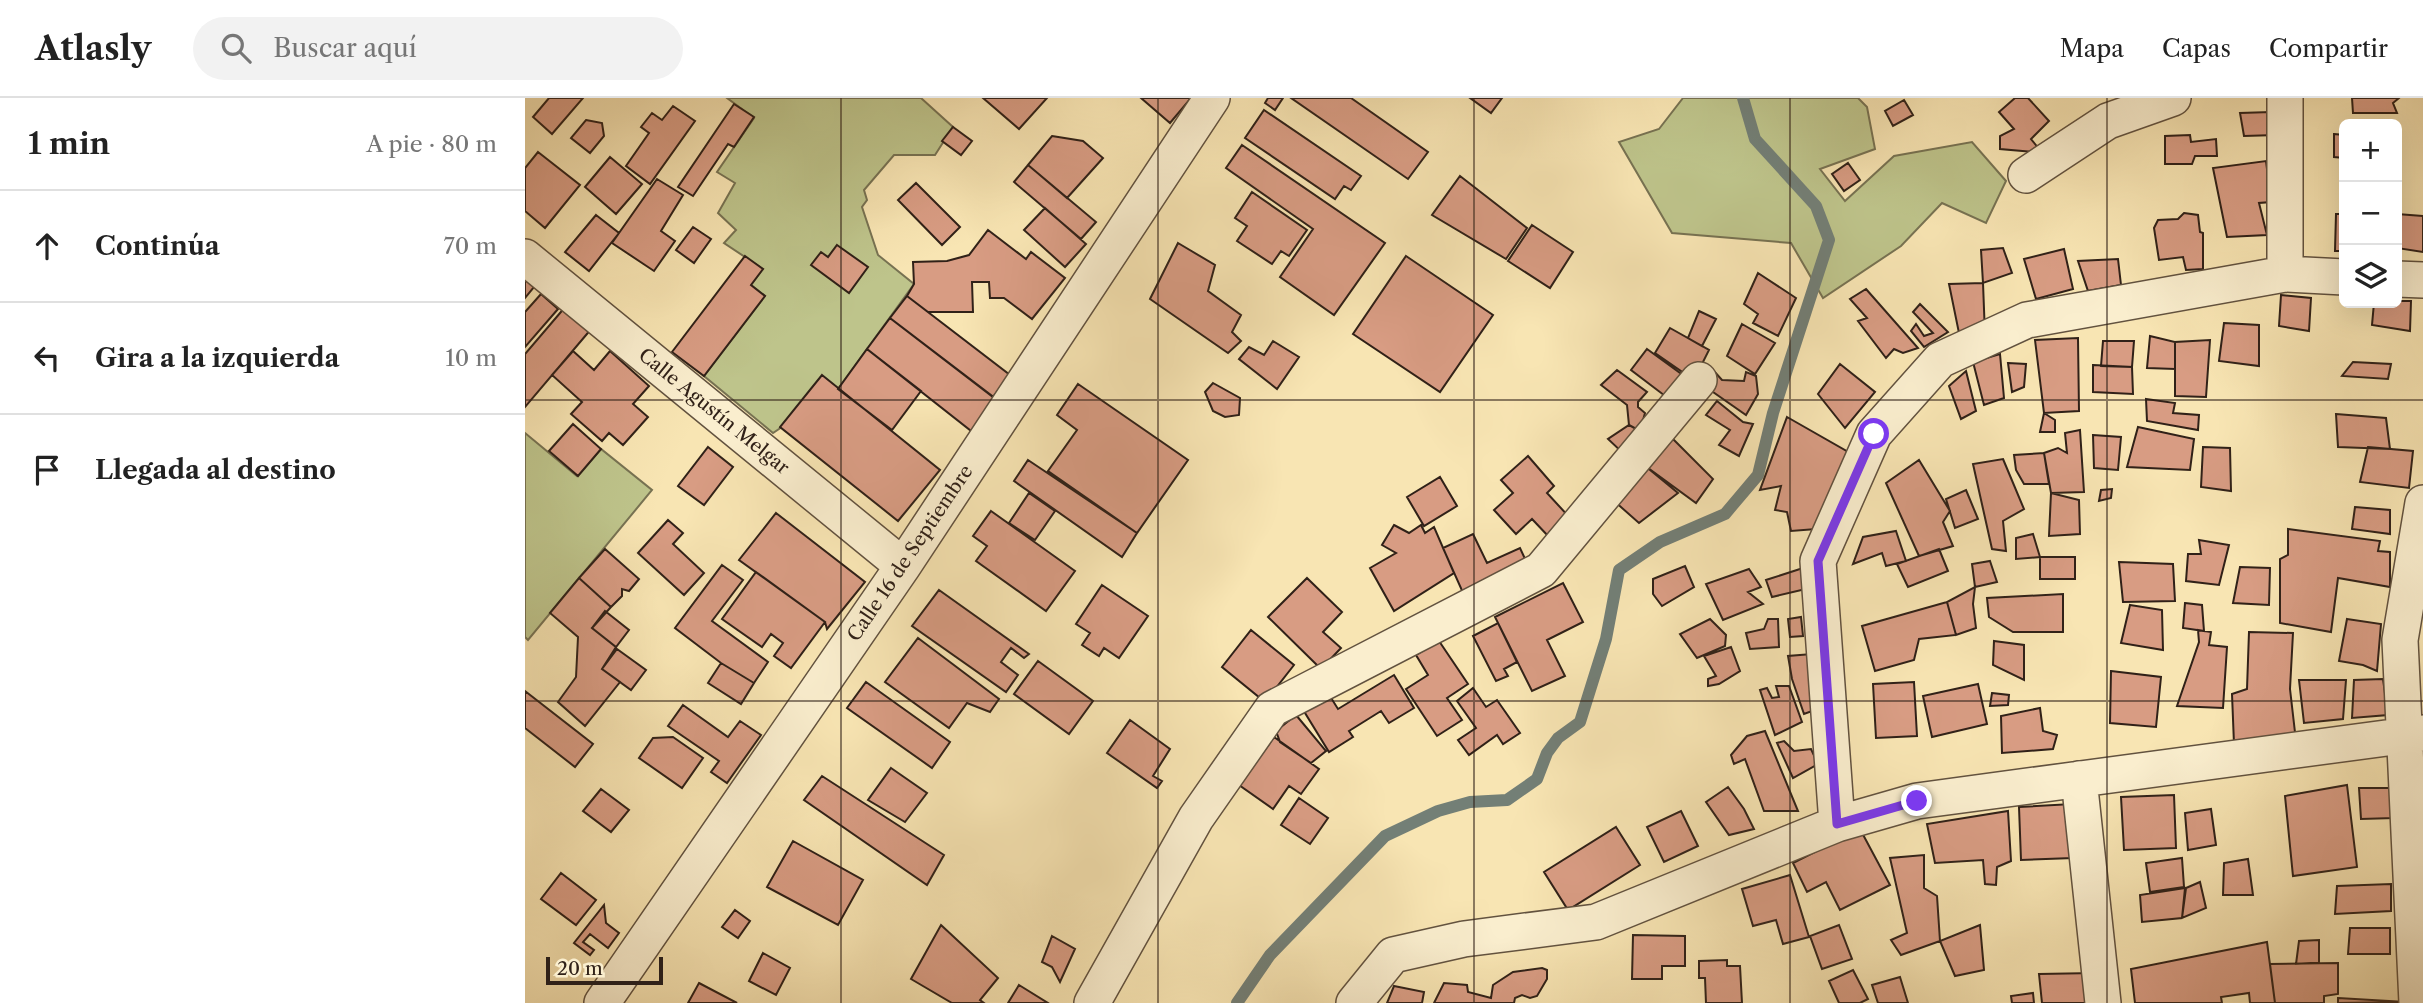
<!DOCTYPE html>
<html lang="es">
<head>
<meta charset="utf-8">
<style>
  body { margin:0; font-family:"Libre Caslon Text",serif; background:#f2f2f2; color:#222 }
  .controls { position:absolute; right:21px; top:21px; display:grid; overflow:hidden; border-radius:10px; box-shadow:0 7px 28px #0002 }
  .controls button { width:63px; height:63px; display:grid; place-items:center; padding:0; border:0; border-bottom:2px solid #e0e0e0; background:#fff; color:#222; font:35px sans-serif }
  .scale { position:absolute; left:21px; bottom:18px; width:117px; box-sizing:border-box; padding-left:7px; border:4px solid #302118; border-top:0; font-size:19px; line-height:24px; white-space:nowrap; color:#302118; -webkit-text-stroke:5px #faeece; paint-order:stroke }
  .stop { position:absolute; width:21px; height:21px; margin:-16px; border:5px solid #7c3aed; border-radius:50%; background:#fff }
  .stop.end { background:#7c3aed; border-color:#fff; box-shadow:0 2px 7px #0008 }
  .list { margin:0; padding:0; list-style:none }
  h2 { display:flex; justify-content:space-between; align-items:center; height:91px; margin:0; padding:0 28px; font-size:30px }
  h2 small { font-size:23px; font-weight:400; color:#767676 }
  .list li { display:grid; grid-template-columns:46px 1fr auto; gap:21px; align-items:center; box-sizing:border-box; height:112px; padding:0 28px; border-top:2px solid #e0e0e0 }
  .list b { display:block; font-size:26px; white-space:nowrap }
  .list em { font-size:23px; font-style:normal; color:#767676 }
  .icon { flex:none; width:38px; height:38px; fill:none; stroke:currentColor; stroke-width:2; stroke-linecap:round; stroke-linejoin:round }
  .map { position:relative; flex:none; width:1898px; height:905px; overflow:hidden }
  header { display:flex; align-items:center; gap:42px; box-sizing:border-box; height:98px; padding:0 35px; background:#fff; border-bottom:2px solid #e0e0e0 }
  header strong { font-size:33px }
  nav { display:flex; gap:38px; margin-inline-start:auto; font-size:24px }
  .search { width:490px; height:63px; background:#f2f2f2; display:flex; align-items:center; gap:18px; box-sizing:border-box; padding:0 24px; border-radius:38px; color:#767676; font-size:26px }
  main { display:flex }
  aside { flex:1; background:#fff }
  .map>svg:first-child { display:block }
</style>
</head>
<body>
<header>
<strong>Atlasly</strong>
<div class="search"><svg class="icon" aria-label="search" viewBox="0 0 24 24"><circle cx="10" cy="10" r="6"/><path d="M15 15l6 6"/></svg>Buscar aquí</div>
<nav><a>Mapa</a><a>Capas</a><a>Compartir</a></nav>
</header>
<main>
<aside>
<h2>1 min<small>A pie · 80 m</small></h2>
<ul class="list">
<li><svg class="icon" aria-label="ahead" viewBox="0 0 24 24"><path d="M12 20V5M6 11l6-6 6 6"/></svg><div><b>Continúa</b></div><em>70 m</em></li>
<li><svg class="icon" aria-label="left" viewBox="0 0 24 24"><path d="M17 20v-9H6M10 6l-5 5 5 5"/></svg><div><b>Gira a la izquierda</b></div><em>10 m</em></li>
<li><svg class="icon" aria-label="arrive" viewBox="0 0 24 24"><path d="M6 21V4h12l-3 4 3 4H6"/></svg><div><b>Llegada al destino</b></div></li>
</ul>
</aside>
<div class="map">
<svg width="1898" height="905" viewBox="0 0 1898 905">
  <rect width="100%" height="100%" fill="#f8e5b3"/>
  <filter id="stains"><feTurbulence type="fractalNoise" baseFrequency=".00286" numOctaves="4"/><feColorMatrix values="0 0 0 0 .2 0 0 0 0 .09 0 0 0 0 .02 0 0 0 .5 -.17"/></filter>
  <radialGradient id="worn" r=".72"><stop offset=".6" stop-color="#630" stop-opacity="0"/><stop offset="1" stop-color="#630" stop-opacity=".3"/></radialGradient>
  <!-- green -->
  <path fill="#bec48b" stroke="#777252" stroke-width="2" d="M202,0H396L428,29L410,57H369L339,92L342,102L337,109L353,157L389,186L313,291L248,335L179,278L240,198L226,187L238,171L199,145L211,132L193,115L210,85L192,74L229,20Z
    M1158,0H1333L1342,9L1350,51L1295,71L1320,103L1369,58L1447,44L1481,83L1461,125L1417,105L1376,148L1298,200L1266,145L1147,135L1094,44L1134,31Z
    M0,335L52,378L76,351L127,392L3,542L0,539Z"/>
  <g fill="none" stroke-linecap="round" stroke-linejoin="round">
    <!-- stream -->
    <path stroke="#737f76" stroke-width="12" d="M712,905L745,857L860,738L913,713L945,704L982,702L1012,681L1022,655L1033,640L1055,624L1081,541L1094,472L1135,444L1200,416L1233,377L1248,315L1304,142L1291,108L1230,41L1218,0"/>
  </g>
  <!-- building -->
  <path fill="#d89c83" stroke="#302118" stroke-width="2" d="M24,0H58L27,36L8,19Z
    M458,0H522L494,31Z
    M616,0H666L645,25Z
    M743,0H758L750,12L740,5Z
    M766,0H826L903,54L883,81Z
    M945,0H977L966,15Z
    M1490,0H1503L1524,23L1506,41L1514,51L1509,54L1475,51V38L1489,31L1474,14Z
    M1827,0H1874L1868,5L1872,15H1828Z
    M1379,2L1388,17L1368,28L1360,13Z
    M209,6L229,19L209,49L203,46L168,98L153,89Z
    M148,8L170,23L125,86L101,68L124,35L116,29L127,15L137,22Z
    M739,12L836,78L826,92L819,88L810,101L720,40Z
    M1746,14L1751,37L1719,38L1715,15Z
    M61,22L77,25L79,38L65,55L46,40Z
    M428,29L447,43L436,57L417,43Z
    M1872,29H1873L1875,63H1872Z
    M1809,36L1819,37V60L1809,59Z
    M1665,37L1666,44L1691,41L1692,58H1670L1667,66H1640V38Z
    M527,38L558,43L578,60L542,100L503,67Z
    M717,47L860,145L809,217L755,179L788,131L701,70Z
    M13,54L55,87L20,130L0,113V70Z
    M85,59L117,86L91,116L60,89Z
    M1741,63L1746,104L1734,105L1742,137L1702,139L1688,70Z
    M1323,65L1335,82L1319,93L1307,76Z
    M503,67L571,124L556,141L489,84Z
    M935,78L1002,130L981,161L907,117Z
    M132,81L158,97L136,133L150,143L129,173L87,145Z
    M391,85L435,129L417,147L373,102Z
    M727,94L782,132L764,158L756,153L747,166L712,143L722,128L710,120Z
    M520,110L561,146L540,169L499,132Z
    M1659,115L1673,117L1675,134L1678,135V171L1661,172L1658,159L1634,162L1629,130L1633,122L1653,121Z
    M1811,116H1819V153H1810Z
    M1872,116L1898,118V154L1872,150Z
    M71,117L94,135L64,173L40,154Z
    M1007,127L1048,154L1025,190L983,163Z
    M168,129L186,141L169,165L151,152Z
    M463,132L501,161L506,154L540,180L507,221L479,200H465L464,184H447L448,214H403L382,198L389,186L388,164L422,163L444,157Z
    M653,145L690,167L683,193L716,217L707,234L716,243L703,255L625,201Z
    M312,147L343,169L324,195L286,167L296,154L303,159Z
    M1478,150L1487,175L1458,185L1456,152Z
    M1539,151L1548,191L1511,201L1499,161Z
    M220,158L238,171L226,187L240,198L179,278L147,254Z
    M881,158L968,217L915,294L828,236Z
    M1593,161L1596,187L1563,193L1553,163Z
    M1233,175L1271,200L1253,238L1228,225L1233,216L1219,206Z
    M0,179L9,189L0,200Z
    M1458,185L1460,237L1435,240L1424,186Z
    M1341,191L1393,250L1378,255L1369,251L1361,260L1333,223L1342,220L1325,201Z
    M16,196L33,211L0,249V214Z
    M1756,197L1786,200L1784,233L1754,228Z
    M382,198L485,277L468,299L365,220Z
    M1872,203H1886L1885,233L1847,227L1849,205Z
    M1395,206L1423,234L1399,249L1386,233L1391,226L1399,238L1408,235L1388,214Z
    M41,208L67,230L0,309V256Z
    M1174,213L1191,221L1177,248L1163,240Z
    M365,220L475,304L450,336L342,251Z
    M1699,225L1734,227V268L1694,263Z
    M1217,226L1250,245L1230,276L1202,258Z
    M1145,230L1184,252L1169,282L1130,255Z
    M1625,238L1650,244V271L1622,270Z
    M1553,240L1554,313L1519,315L1510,242Z
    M1685,242L1681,299L1650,298V244Z
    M748,243L774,259L752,291L714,261L724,249L739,257Z
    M1578,243H1609L1607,269L1576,268Z
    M342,251L396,293L367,332L313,291Z
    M1122,251L1166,283L1148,304L1106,272Z
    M48,253L69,272L85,253L124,288L108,306L123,319L98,347L84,335L77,343L46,316L57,304L27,277Z
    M1475,256L1479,300L1459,307L1448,264Z
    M1828,264L1866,266L1863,281L1817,278Z
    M1483,265L1501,266L1499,289L1487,294Z
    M1315,266L1350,294L1320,330L1293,296Z
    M1568,267L1607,269L1608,296L1568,294Z
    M1092,272L1122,294L1113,304V309L1120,315L1115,333L1104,327L1102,307L1076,287Z
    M1188,272L1197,282L1219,283L1221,274L1231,278L1233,296L1221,317L1178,287Z
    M1441,273L1451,313L1436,321L1424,288Z
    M297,277L415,372L373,423L255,329Z
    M688,285L715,300L714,317L700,319L688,313L680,294Z
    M553,286L663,362L612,435L523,373L552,332L532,317Z
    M1621,301L1650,305L1648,315L1674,317L1673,332L1622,323Z
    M1192,303L1218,324L1228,326L1214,358L1194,347L1205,332L1181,317Z
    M1519,315L1530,322V334H1515Z
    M1811,316L1861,320L1865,351L1813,349Z
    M1262,319L1325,355L1304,430L1266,433L1262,414L1250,412L1256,388L1235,392Z
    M48,326L76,351L53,378L24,353Z
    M1104,327L1124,338L1101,358L1083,341Z
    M1613,329L1669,341L1665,372L1602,369Z
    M1555,332L1559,394L1526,395L1519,355L1533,350L1542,355L1540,335Z
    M1568,337L1596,339L1593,372L1569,370Z
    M1148,341L1188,381L1171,405L1119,367Z
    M183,349L208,369L179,407L153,388Z
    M1678,349L1705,350L1706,393L1676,389Z
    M1843,349L1888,353L1884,390L1835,384Z
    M1519,355L1524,386H1499L1491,372L1489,357Z
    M1003,358L1029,388L1022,395L1046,421L1025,440L1007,421L991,436L969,412L988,395L976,382Z
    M1478,361L1499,411L1478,423L1481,453L1467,451L1448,366Z
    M503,362L612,435L597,459L489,383Z
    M1394,362L1425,413L1418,424L1428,448L1394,458L1361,385Z
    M1119,367L1153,395L1114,425L1088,402Z
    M915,379L932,408L899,428L882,399Z
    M1587,391L1586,400L1574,403L1576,392Z
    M1441,392L1453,421L1430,430L1421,401Z
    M504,395L530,413L510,442L484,425Z
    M1526,395L1554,402L1555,436L1524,438Z
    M1830,409L1865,412V436L1827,431Z
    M466,413L550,473L521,513L451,463L462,448L448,438Z
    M251,415L340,484L302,531L300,524L214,462Z
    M143,422L158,435L148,446L179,475L159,497L113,455Z
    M869,427L884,435L896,427L900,435L909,429L929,475L869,513L845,470L871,455L857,447Z
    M1763,431L1855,443L1853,453L1865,454V489L1813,480L1806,534L1755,525V461L1763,457Z
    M1371,433L1381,463L1361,468L1357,455L1328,466L1338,439Z
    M948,436L962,465L995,450L1007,476L943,506L918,450Z
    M1508,436L1515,459L1491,461V440Z
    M1674,442L1704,447L1694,487L1661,483L1663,456H1676Z
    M80,451L114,481L104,493L97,491V498L86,509L54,480Z
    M1414,451L1423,473L1383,489L1372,466Z
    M1515,459H1550V481H1515Z
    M1465,463L1472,484L1450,489L1447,466Z
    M1594,464L1648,466L1650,503L1598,504Z
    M197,467L218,482L187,523L243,564L229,585L196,565L150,530Z
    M1160,468L1169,489L1137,508L1128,496V481Z
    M1715,469L1745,470L1744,507L1708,505Z
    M1278,470L1285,490L1247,499L1241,482Z
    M1224,471L1236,489L1223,494L1238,506L1198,522L1181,486Z
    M231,474L300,524L266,570L249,558L258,545L246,536L237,549L197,521Z
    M54,480L86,509L67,530L91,549L77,571L95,584L60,628L33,604L51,579L53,539L25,515Z
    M782,480L817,514L798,534L816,550L796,571L743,519Z
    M1038,485L1058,524L1022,542L1040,578L1007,593L970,519Z
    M577,487L623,518L594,560L579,550L574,558L557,547L565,535L551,526Z
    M1450,489L1448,506L1451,530L1431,537L1422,504Z
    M414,492L504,556L499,560L486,550L476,564L493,577L481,594L387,528Z
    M1538,496V534H1488L1464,519L1462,500Z
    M1422,504L1431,537L1394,541L1389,562L1350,573L1337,528Z
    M1660,505L1677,507L1679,533L1658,530Z
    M1605,507L1637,512L1638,552L1596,545Z
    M80,513L104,532L91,549L67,530Z
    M1276,519L1278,538L1265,539L1263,521Z
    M1185,521L1201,537L1200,548L1172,560L1155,536Z
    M1243,521H1253L1254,549L1225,551L1221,535L1239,531Z
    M1822,521L1856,526L1852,573L1838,567L1814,563Z
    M973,525L992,564L979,571L983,578L971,583L948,538Z
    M726,532L769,567L740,604L697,569Z
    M1673,532L1686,534L1684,547L1702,549L1698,610L1652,608L1674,544Z
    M1724,534L1768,535L1765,591L1771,643L1709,646L1707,596L1722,591Z
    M393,540L474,601L465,614L442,605L424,630L360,584Z
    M914,543L943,586L922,600L937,622L912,638L881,591L903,577L891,557Z
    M1469,543L1499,547V582L1468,567Z
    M1206,549L1215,573L1194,586L1183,588V581L1191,578L1179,558Z
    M92,551L121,572L106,592L77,571Z
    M1287,556L1298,609L1279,616L1267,581L1263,558Z
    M513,563L568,603L544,636L489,596Z
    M196,565L229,585L216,606L183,585Z
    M1586,573L1636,579L1631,629L1585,625Z
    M869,577L889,610L864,625L856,613L824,633L828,639L804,654L777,610L803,595L813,611Z
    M1858,581L1863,617L1827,620L1829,582Z
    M1774,582H1821L1818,621L1779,625Z
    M341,584L425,644L407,670L322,610Z
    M1389,584L1392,638L1351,640L1348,586Z
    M1453,586L1462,626L1407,639L1398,598Z
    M1251,588H1264L1277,624L1250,637L1235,592L1242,590L1247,600L1254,599Z
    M948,590L961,609L972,602L995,635L978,646L972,637L944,657L933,642L951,630L932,603Z
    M0,593L68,646L50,669L0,630Z
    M1467,595L1484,597L1483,607L1465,608Z
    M158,607L203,639L215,623L236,637L202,685L186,674L194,663L143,628Z
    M1515,610L1518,633L1532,637L1528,651L1477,655L1476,618Z
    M771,617L801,653L786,665L755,644L751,633Z
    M605,622L645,651L628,678L637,683L632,690L582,655Z
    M1240,633L1273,713H1239L1220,661L1209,666L1206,657L1222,638Z
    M148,639L178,660L157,690L114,660L128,640Z
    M749,639L794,671L776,696L764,688L748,711L714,687Z
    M1259,643L1269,653L1286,651L1293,666L1268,680L1252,645Z
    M366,670L402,695L380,724L343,702Z
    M297,678L419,757L402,787L279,702Z
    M1822,687L1832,769L1768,778L1760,698Z
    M1203,689L1219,711L1229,731L1204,737L1181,704Z
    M1834,690H1869V720L1836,721Z
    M76,691L104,712L86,734L58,713Z
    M1649,697L1651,750L1599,752L1596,699Z
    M774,700L803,720L785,746L756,727Z
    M1547,706L1548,760L1496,762L1494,709Z
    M1686,711L1691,747L1663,752L1660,715Z
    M1156,713L1173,748L1139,764L1122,729Z
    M1483,713L1486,763L1472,769L1471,787L1460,786L1458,762L1410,765L1402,726Z
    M1091,729L1115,767L1043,812L1019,774Z
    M1335,731L1365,787L1315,812L1301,784L1282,794L1268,765Z
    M268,743L338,782L313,827L242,789Z
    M1399,757V790L1412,798L1415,843L1376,857L1366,842L1382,835L1365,760Z
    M1657,760L1659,789L1625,794L1621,765Z
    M1723,761L1728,797H1698L1699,765Z
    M36,775L71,802L51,827L16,801Z
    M1265,777L1284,839L1258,846L1251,822L1228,828L1217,791Z
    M1675,784L1681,810L1657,820L1661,790Z
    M1866,786V813L1810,816L1812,788Z
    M1660,790L1657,820L1617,824L1615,797Z
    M79,807L81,825L94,835L83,850L65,836L58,844L69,852L65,857L49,845Z
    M210,812L225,823L213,840L197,829Z
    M416,827L473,880L455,902L459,905H427L386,881Z
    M1314,827L1327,861L1297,871L1285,838Z
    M1455,827L1459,872L1430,878L1415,843Z
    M1825,830H1865V856H1823Z
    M1108,837L1160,838V868H1137V881H1107Z
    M527,838L550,851L535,884L527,869L517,864Z
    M1794,842V865L1771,866L1774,843Z
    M1742,844L1750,905H1725L1724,895L1696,899L1697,905H1610L1606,871Z
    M238,855L265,870L251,897L224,883Z
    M1202,862V868H1215L1217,905H1181L1180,880H1174V863Z
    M1813,865V896L1799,898V905H1750L1745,866Z
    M1017,870L1022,872V881L1012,898L1005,900L997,897L990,900L989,905H909L919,885L942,887L943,894L966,900L968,887L988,874Z
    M1328,872L1343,901L1335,905H1314L1304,883Z
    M1570,875L1573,905H1517L1514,876Z
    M1375,879L1383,905H1353L1347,887Z
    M174,885L212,905H163Z
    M494,887L523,905H483Z
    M869,888L899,894L897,905H862Z
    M1508,895L1509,905H1487L1486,898Z
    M1813,900L1881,904L1813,905Z"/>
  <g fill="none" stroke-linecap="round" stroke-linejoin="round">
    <!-- minor casing -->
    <g stroke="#62523f" stroke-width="38">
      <path id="minor" d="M1760,0V176
        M1501,77L1583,23L1648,0
        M0,159L378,468
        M1872,181L1898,182
        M1554,681L1578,905
        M1312,726L1293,463L1349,336L1415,262L1502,222L1760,176L1819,179
        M77,905L378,468L687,0
        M567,905L671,720L747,611L1016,472L1174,282
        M829,905L868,857L939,841L1071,824L1312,726L1392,703L1898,635
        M1892,905L1875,542L1898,405"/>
    </g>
    <!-- minor -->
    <use href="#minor" stroke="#faeece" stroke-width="35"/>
  </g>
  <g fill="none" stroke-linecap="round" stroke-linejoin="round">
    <!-- route -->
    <path stroke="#7c3aed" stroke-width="9" d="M1349,336L1293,463L1312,726L1392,703"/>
  </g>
  <!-- grid -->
  <path fill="none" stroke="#302118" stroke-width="2" stroke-opacity="0.55" d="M316,0V905M633,0V905M949,0V905M1265,0V905M1582,0V905M0,302H1898M0,603H1898"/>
  <g text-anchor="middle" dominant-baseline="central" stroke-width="5" stroke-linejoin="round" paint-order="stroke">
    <!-- street labels -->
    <g font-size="19" fill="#302118" stroke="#faeece">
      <text transform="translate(189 313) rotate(39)">Calle Agustín Melgar</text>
      <text transform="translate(385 455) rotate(-56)">Calle 16 de Septiembre</text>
    </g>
  </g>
  <rect width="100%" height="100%" filter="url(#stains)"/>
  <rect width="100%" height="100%" fill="url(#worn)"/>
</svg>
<div class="controls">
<button>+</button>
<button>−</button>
<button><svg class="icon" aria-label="layers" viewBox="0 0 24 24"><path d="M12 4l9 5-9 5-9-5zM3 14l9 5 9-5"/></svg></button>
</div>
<div class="scale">20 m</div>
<div class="stop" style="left:1349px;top:336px"></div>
<div class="stop end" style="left:1392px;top:703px"></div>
</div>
</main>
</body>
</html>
